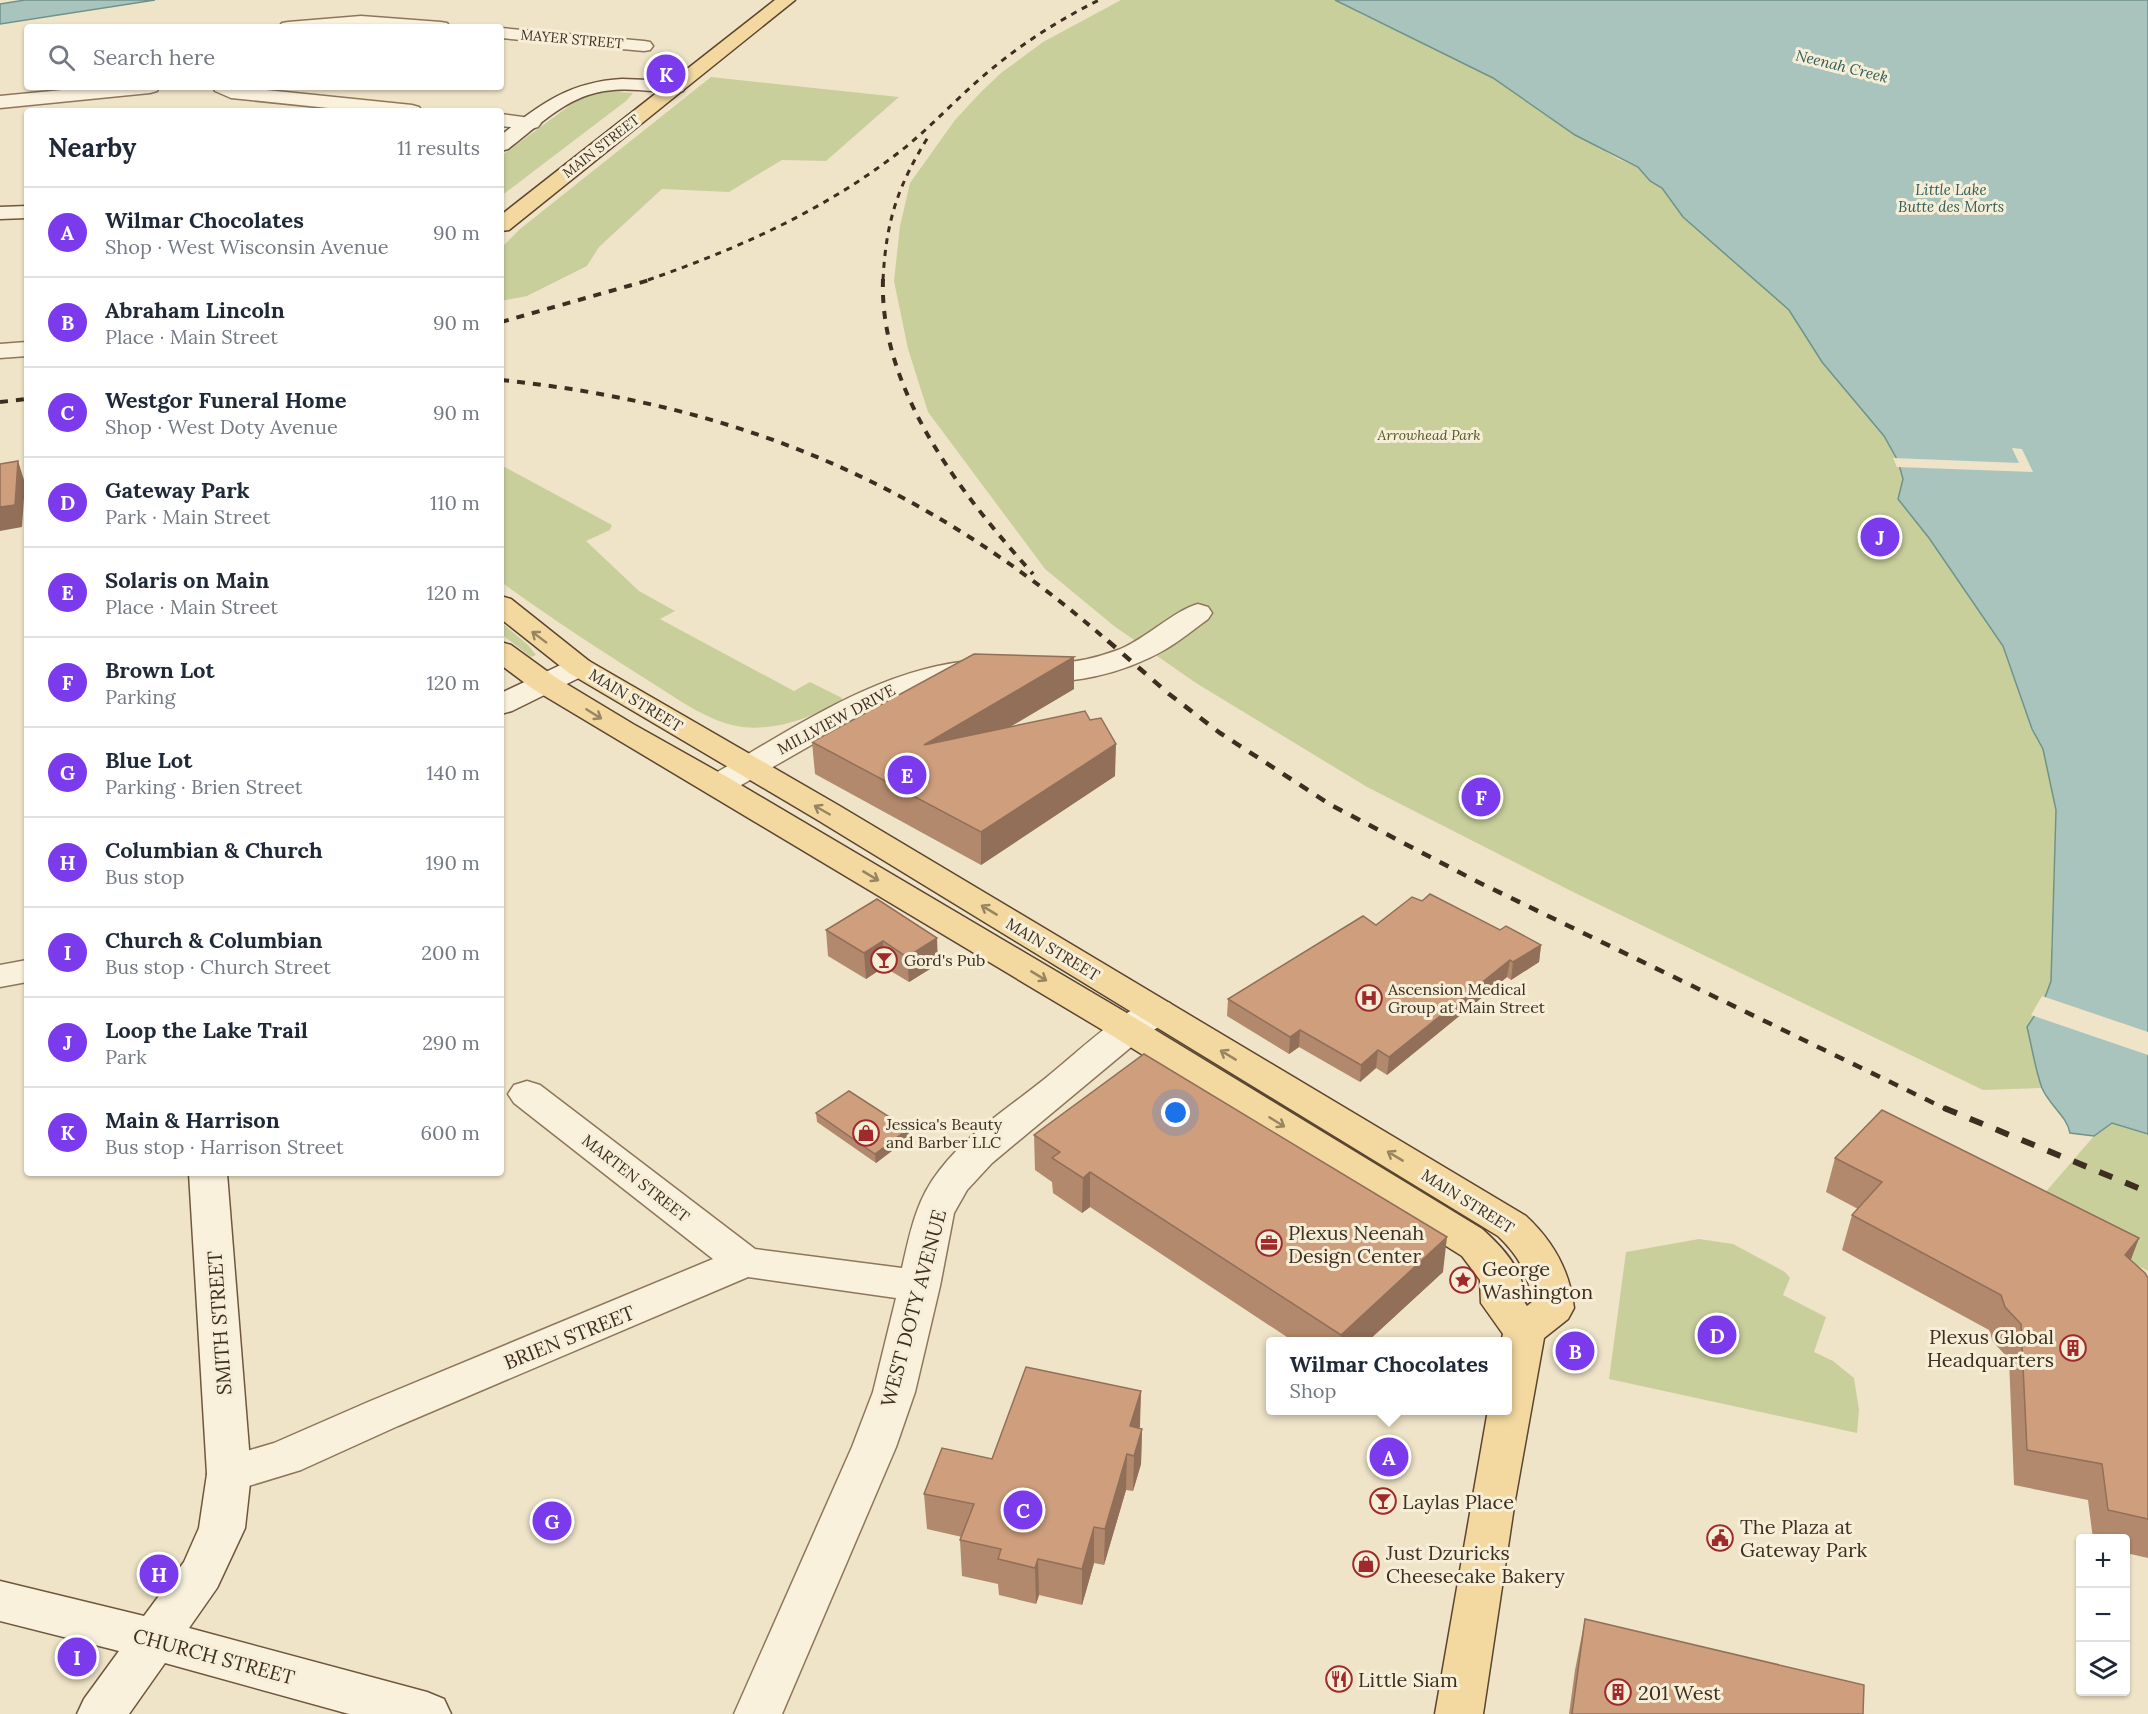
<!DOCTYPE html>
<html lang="en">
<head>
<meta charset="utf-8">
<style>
  body { margin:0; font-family:Lora,serif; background:#f2f2f3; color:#1f2937 }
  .controls { position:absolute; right:18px; bottom:18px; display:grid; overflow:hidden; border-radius:6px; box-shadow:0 2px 4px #0004 }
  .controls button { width:54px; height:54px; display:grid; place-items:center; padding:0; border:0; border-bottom:2px solid #e0e1e3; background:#fff; color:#1f2937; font:30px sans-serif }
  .you { position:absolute; left:1176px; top:1113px; width:21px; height:21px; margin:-15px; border:4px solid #fff; border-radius:50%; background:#1a73e8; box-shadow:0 0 0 9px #1a73e833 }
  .badge { display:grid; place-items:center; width:39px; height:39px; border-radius:50%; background:#7c3aed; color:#fff; font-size:20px; font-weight:700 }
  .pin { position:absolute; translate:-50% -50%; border:3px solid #fff; box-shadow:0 2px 6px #0006 }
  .popup { position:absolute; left:1266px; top:1337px; width:246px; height:78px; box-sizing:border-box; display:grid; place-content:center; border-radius:6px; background:#fff; filter:drop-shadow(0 2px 4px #0005); font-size:20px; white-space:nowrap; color:#747a83 }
  .popup b { font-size:22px; color:#1f2937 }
  .popup::after { content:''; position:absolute; left:50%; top:100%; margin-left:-12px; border:12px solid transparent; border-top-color:#fff }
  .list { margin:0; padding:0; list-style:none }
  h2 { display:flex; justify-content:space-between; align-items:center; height:78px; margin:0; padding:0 24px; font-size:26px }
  h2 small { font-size:20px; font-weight:400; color:#747a83 }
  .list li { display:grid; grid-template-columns:39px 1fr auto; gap:18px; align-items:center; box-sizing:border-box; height:90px; padding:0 24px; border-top:2px solid #e0e1e3 }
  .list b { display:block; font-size:22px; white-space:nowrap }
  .list p { margin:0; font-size:20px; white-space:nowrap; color:#747a83 }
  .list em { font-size:20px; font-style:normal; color:#747a83 }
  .icon { flex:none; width:33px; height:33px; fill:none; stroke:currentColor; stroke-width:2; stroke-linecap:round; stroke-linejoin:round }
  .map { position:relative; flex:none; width:2148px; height:1714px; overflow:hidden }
  .search { position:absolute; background:#fff; box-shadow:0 2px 4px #0004; left:24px; top:24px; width:480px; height:66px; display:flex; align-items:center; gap:15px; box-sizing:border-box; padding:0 21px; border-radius:6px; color:#747a83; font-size:22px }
  .panel { position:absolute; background:#fff; box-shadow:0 2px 4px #0004; left:24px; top:108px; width:480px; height:1068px; border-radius:6px }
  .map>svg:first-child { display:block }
</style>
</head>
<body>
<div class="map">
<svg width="2148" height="1714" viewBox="0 0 2148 1714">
  <rect width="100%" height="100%" fill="#f0e4c8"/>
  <!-- green -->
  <path fill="#c9cf9b" d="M1121,0H1336L1363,15L1421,41L1493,78L1548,117L1618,159L1638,167L1650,181L1662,188L1683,217L1789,310L1822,362L1884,436L1898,461L1903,479L1898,499L1929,538L2003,646L2032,729L2043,748L2056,810L2051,950L2148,1016L2027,1027L2042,1088L1983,1090L1573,892L1367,787L1196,683L1114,626L1045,569L928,412L908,349L894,281L900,226L910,183L955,120L981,92L1001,73L1043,42Z
    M711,77L899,97L826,161L782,160L729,192L662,189L599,247L587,266L527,296L501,301V248L520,229Z
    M607,91L633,93L626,101L501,196V156L580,98Z
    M501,465L612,525L610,530L586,541L639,591L675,611L660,619L794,691L810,682L842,698V701C811,717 778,731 742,727C708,722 678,699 649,681C598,649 549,617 501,582Z
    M501,622L528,645L536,655L531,657L501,634Z
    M2112,1123L2148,1134V1271L2030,1210L2094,1136Z
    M1699,1239L1733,1244L1785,1272L1790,1278L1783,1295L1826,1317L1814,1352L1833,1361L1854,1378L1859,1410L1857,1433L1609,1379L1626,1252Z"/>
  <!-- water -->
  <path fill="#a9c4bc" stroke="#6f938a" stroke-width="1.5" d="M25,0H155L0,24V4Z
    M1335,0H2148V1134L2112,1123L2094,1136L2070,1133C2067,1116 2049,1105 2042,1088C2035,1069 2032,1047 2027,1027L2043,1003L2051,981L2056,810L2043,749L2032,729L2003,646L1929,538L1898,499L1903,479L1898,461L1884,436L1822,362L1789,310L1683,217L1662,188L1650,181L1638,167L1575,135L1493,78Z"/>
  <!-- pier -->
  <path fill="#f0e4c8" d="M2012,448L2022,449L2033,472L1897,467L1893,458L2019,463Z
    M2042,996L2148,1032V1055L2031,1015Z"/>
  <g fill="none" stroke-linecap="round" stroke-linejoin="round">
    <!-- street casing -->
    <g stroke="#8d765c" stroke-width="3">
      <path id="street" d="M361,16L441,22L447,23L450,27H279L282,23L288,22Z
        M501,28L644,41L650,42L653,46L650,50L644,51L501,38Z
        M93,87H159L157,91L150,93L0,108V96Z
        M213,87H238L412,105L419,107L422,111H357L231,98L215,91Z
        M501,114L538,119L541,123L538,127L531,129L501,126Z
        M27,342V356L0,358V344Z
        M1198,604L1208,607L1212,613L1208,619C1194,629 1181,640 1166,649C1125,673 1065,689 1018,677L1013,671L1018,665C1031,661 1045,664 1059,663C1079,662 1099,657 1118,650C1146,639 1173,611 1198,604Z
        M980,660L990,663L995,669L990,675L936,684L890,700L729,792L718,795L707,792L702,785L707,778C792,730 880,666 980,660Z
        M27,960V982L0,987V965Z
        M1157,999L1170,1003L1175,1011L1170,1019L1142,1038L992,1163L967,1190L954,1213L940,1286L915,1392L896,1447L782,1714H734L852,1447L873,1392L896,1298L748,1277L398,1426L301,1470L229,1492L213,1487L207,1474L213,1461L274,1443L368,1402L713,1259L514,1103L508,1094L514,1085L527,1081L540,1085L755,1249L902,1268C910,1233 916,1200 939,1171C966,1135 1007,1109 1042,1081C1073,1057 1120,1009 1157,999Z"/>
    </g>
    <!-- secondary casing -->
    <g stroke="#6f573f" stroke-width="3">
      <path id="secondary" d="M622,79L676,81L683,83L685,87L683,91L676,93C648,91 616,85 588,95C558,105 533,130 508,149L501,151V135C541,104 569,82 622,79Z
        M27,206V218L0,219V207Z
        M579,658L589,661L594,667L589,673L512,711L501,714V693L569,661Z
        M189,1173H227L251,1474L245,1528L217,1588L189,1628L427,1692L444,1699L451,1714H349L165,1663L129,1714H77L84,1699L119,1651L0,1621V1581L144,1616L184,1562L199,1528L207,1474Z"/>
    </g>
    <!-- primary casing -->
    <g stroke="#5b4430" stroke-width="3">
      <path id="primary" d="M775,0H795L509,230L501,231V215Z
        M501,596L511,599L589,661L838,805L1526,1216C1553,1241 1570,1271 1574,1308L1568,1319L1544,1338L1515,1500L1483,1714H1435L1488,1410H1508V1342H1501L1503,1334L1481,1303L1480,1280L1462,1256L1116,1038L533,689L501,665V642L511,645L555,677L633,724L729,778L1142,1022L1482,1229C1497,1242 1517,1263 1522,1283C1524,1292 1521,1298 1527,1306L1532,1302C1529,1274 1518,1255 1498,1236L816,819L569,673L501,619Z"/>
    </g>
    <!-- street -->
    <use href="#street" fill="#faf1dc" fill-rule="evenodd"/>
    <!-- secondary -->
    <use href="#secondary" fill="#faf1dc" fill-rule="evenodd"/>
    <!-- primary -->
    <use href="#primary" fill="#f3d9a0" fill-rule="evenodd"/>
    <!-- rail-far3 -->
    <path stroke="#3d2e20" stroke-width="3" stroke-dasharray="6 6" stroke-linecap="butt" d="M648,280C737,249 823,211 898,153C928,130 953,102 982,77C1018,46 1057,21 1099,0
      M883,280C886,220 898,185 930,134"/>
    <!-- rail-far2 -->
    <path stroke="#3d2e20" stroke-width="4" stroke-dasharray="8 8" stroke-linecap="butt" d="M883,279C879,391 963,496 1033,574
      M501,322L653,279
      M501,380C741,405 927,484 1109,642
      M0,402L27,399"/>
    <!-- rail-far1 -->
    <path stroke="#3d2e20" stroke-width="4.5" stroke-dasharray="10 10" stroke-linecap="butt" d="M1108,641L1169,694L1220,733L1331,805L1476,881L1948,1110"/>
    <!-- rail -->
    <path stroke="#3d2e20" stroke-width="6" stroke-dasharray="14 14" stroke-linecap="butt" d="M1944,1108L2148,1192"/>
  </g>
  <!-- wall -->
  <path fill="#b2896c" d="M1074,689L1009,727L1115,776L981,865L815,774L812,742Z
    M877,899L938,964L909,982L884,967L866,979L828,956L826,930Z
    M1422,901L1541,945L1539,962L1511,980L1507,977L1387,1075L1376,1068L1360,1082L1299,1047L1289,1054L1227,1016L1228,999Z
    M816,1113L908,1129L909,1138L876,1163L817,1122Z
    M1034,1135L1443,1272L1368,1341H1293L1090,1207L1082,1213L1053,1193L1052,1182L1035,1170Z
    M1835,1158L2139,1238L2130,1260L2148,1278V1558L2126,1553V1539H2093L2088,1500L2014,1485L2009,1359L1993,1342L1989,1330L1842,1250L1852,1215L1858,1209L1826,1192Z
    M1141,1391L1139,1428L1142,1429L1141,1464L1133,1491L1126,1490L1104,1565L1094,1563L1082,1605L1039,1595L1036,1604L999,1595L998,1584L962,1576L960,1540L962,1537L927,1529L924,1494L992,1459Z
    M1585,1619L1863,1714H1569L1575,1670Z"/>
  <!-- shaded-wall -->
  <path fill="#916f58" d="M18,461L25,483L22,527L0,531V507Z
    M1074,657V689L926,777L924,745Z
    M1116,744L1115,776L981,865V832Z
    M937,938L938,964L909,982L907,957Z
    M883,941L884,967L866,979L864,953Z
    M1541,945L1539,962L1511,980L1513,962Z
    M1510,960L1507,977L1387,1075L1389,1057Z
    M1300,1030L1299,1047L1289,1054L1290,1037Z
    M1378,1050L1376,1068L1360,1082L1361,1065Z
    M908,1129L909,1138L876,1163L875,1154Z
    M1090,1172V1207L1082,1213L1083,1178Z
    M1447,1237L1443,1272L1368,1341H1340L1341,1335Z
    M2139,1238L2126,1273L2125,1255Z
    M1141,1391L1140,1426L1131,1455L1130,1426Z
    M1142,1429L1141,1464L1133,1491L1134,1456Z
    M1127,1454L1126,1490L1104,1565L1105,1529Z
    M1094,1527V1563L1082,1605V1569Z
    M1038,1559L1039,1595L1036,1604L1035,1568Z"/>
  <!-- building -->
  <path fill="#cf9f7d" stroke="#916f58" stroke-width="1.5" d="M18,461L15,505L0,507V464Z
    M974,654L1074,657L924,745L1085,711L1090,720L1101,718L1116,744L981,832L812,742Z
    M1430,894L1500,930L1506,926L1541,945L1513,962L1510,960L1389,1057L1378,1050L1361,1065L1300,1030L1290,1037L1228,999L1363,916L1376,925L1412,897L1422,901Z
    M877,899L937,938L907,957L883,941L864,953L826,930Z
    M1144,1054L1447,1237L1341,1335L1090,1172L1083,1178L1052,1158L1060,1152L1034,1135Z
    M849,1091L908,1129L875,1154L816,1113Z
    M1882,1110L2139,1238L2125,1255L2145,1273L2148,1278V1519L2108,1510L2102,1464L2027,1450L2021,1324L2005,1307L2001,1295L1852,1215L1882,1182L1835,1158Z
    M1026,1367L1141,1391L1130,1426L1142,1429L1134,1456L1127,1454L1105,1529L1094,1527L1082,1569L1038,1559L1035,1568L998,1559L1001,1549L960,1540L974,1504L924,1494L942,1448L992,1459Z
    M1585,1619L1864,1685L1863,1714H1572Z"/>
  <!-- one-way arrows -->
  <defs><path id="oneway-shaft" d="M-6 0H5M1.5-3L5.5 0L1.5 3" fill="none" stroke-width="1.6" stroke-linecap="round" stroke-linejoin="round" transform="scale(1.5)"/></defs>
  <g stroke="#988460">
    <use href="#oneway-shaft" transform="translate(539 637) rotate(-143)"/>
    <use href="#oneway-shaft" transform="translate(594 714) rotate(32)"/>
    <use href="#oneway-shaft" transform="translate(822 810) rotate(-150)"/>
    <use href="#oneway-shaft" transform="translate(871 876) rotate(31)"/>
    <use href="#oneway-shaft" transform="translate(989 910) rotate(-149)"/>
    <use href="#oneway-shaft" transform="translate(1039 976) rotate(31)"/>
    <use href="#oneway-shaft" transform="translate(1228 1055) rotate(-149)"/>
    <use href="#oneway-shaft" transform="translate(1277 1122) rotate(32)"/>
    <use href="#oneway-shaft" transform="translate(1395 1156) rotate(-149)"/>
  </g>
  <!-- icons -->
  <defs>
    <g id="bar-ring" transform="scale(1.35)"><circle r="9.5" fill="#f7eed8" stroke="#9e2a2b" stroke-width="1.5"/><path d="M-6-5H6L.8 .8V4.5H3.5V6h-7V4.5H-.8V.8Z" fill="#9e2a2b"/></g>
    <g id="hospital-ring" transform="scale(1.35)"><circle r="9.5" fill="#f7eed8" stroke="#9e2a2b" stroke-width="1.5"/><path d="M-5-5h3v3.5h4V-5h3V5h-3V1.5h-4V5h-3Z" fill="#9e2a2b"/></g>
    <g id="shop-ring" transform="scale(1.35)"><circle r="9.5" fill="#f7eed8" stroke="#9e2a2b" stroke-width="1.5"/><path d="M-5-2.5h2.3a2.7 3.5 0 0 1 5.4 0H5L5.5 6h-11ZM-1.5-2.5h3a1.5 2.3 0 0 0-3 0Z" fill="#9e2a2b"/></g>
    <g id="office-ring" transform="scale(1.35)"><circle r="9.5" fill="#f7eed8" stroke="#9e2a2b" stroke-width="1.5"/><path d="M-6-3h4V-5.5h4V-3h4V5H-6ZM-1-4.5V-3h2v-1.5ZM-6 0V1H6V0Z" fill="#9e2a2b"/></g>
    <g id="sight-ring" transform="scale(1.35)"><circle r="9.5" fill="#f7eed8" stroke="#9e2a2b" stroke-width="1.5"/><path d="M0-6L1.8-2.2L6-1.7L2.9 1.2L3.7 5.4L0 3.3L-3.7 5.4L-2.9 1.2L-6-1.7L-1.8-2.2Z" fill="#9e2a2b"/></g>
    <g id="building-ring" transform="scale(1.35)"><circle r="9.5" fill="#f7eed8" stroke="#9e2a2b" stroke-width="1.5"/><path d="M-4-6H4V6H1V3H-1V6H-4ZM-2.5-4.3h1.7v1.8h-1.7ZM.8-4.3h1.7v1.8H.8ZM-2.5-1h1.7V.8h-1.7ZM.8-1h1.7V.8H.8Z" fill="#9e2a2b"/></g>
    <g id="civic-ring" transform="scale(1.35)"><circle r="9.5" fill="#f7eed8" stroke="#9e2a2b" stroke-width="1.5"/><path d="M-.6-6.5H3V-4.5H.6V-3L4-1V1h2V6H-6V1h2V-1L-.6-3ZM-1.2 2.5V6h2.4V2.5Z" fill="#9e2a2b"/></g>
    <g id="restaurant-ring" transform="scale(1.35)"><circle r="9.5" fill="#f7eed8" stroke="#9e2a2b" stroke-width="1.5"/><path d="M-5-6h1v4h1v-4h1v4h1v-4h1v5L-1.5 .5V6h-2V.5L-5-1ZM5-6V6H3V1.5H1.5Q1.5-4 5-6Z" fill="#9e2a2b"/></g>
  </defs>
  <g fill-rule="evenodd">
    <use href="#bar-ring" x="884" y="960"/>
    <use href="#hospital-ring" x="1369" y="998"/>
    <use href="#shop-ring" x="866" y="1133"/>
    <use href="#office-ring" x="1269" y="1243"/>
    <use href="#sight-ring" x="1463" y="1280"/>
    <use href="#building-ring" x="2073" y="1348"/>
    <use href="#bar-ring" x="1383" y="1501"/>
    <use href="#civic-ring" x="1720" y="1538"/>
    <use href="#shop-ring" x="1366" y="1564"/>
    <use href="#restaurant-ring" x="1339" y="1679"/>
    <use href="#building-ring" x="1618" y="1692"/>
  </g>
  <g text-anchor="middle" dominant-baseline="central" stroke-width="6" stroke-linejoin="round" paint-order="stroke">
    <!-- far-street labels -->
    <g font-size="14" fill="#3d2e20" stroke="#f7eed8">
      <text transform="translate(572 39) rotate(5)">MAYER STREET</text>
      <text transform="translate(601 146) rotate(-38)">MAIN STREET</text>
    </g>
    <!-- far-park labels -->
    <g font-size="14" font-style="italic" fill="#4d5a26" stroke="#f7eed8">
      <text x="1429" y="435">Arrowhead Park</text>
    </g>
    <!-- far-water labels -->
    <g font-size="15" font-style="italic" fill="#2f5d5a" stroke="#f7eed8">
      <text transform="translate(1842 66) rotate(14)">Neenah Creek</text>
      <text x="1951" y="189">Little Lake<tspan x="1951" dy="17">Butte des Morts</tspan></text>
    </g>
    <!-- street labels -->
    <g font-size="16" fill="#3d2e20" stroke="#f7eed8">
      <text transform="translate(636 700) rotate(31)">MAIN STREET</text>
      <text transform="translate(836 719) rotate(-28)">MILLVIEW DRIVE</text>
      <text transform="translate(1053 949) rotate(31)">MAIN STREET</text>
      <text transform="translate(636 1178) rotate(38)">MARTEN STREET</text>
      <text transform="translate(1468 1201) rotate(32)">MAIN STREET</text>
    </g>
    <!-- poi labels -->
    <g font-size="16" fill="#3d2e20" stroke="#f7eed8" text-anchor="start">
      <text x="904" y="960">Gord's Pub</text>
      <text x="1388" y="989">Ascension Medical<tspan x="1388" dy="18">Group at Main Street</tspan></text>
      <text x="886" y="1124">Jessica's Beauty<tspan x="886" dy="18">and Barber LLC</tspan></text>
    </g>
    <!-- near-poi labels -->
    <g font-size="20" fill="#3d2e20" stroke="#f7eed8" text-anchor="start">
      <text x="1288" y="1232">Plexus Neenah<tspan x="1288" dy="23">Design Center</tspan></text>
      <text x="1482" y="1268">George<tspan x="1482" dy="23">Washington</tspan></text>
      <text x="2054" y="1336" text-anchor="end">Plexus Global<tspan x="2054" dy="23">Headquarters</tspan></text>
      <text x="1402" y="1501">Laylas Place</text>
      <text x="1740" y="1526">The Plaza at<tspan x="1740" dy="23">Gateway Park</tspan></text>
      <text x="1386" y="1552">Just Dzuricks<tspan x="1386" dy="23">Cheesecake Bakery</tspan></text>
      <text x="1358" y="1679">Little Siam</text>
      <text x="1638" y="1692">201 West</text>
    </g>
    <!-- near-street labels -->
    <g font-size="20" fill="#3d2e20" stroke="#f7eed8">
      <text transform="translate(913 1308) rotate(-75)">WEST DOTY AVENUE</text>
      <text transform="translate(219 1323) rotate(-94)">SMITH STREET</text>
      <text transform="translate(569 1337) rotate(-22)">BRIEN STREET</text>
      <text transform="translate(214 1656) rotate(15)">CHURCH STREET</text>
    </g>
  </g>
</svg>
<div class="controls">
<button>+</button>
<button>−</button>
<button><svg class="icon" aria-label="layers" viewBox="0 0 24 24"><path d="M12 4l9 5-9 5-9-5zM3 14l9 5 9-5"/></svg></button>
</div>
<div class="you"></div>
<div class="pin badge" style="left:1389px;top:1457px">A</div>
<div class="popup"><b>Wilmar Chocolates</b>Shop</div>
<div class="pin badge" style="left:1575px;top:1351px">B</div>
<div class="pin badge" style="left:1023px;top:1510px">C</div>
<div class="pin badge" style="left:1717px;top:1335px">D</div>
<div class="pin badge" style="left:907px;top:775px">E</div>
<div class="pin badge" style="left:1481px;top:797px">F</div>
<div class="pin badge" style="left:552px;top:1521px">G</div>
<div class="pin badge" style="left:159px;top:1574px">H</div>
<div class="pin badge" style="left:77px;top:1657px">I</div>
<div class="pin badge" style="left:1880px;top:537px">J</div>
<div class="pin badge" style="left:666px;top:74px">K</div>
<div class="search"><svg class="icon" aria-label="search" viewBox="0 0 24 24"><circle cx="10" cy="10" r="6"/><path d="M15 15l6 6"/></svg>Search here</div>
<section class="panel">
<h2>Nearby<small>11 results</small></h2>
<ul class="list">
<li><span class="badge">A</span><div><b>Wilmar Chocolates</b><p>Shop · West Wisconsin Avenue</p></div><em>90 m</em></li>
<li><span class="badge">B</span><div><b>Abraham Lincoln</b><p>Place · Main Street</p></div><em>90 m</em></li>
<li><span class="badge">C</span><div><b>Westgor Funeral Home</b><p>Shop · West Doty Avenue</p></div><em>90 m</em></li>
<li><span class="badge">D</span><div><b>Gateway Park</b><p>Park · Main Street</p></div><em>110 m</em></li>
<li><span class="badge">E</span><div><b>Solaris on Main</b><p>Place · Main Street</p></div><em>120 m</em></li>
<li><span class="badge">F</span><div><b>Brown Lot</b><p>Parking</p></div><em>120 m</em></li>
<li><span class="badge">G</span><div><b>Blue Lot</b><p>Parking · Brien Street</p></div><em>140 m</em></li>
<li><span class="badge">H</span><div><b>Columbian &amp; Church</b><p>Bus stop</p></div><em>190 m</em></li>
<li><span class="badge">I</span><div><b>Church &amp; Columbian</b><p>Bus stop · Church Street</p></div><em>200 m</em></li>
<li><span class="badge">J</span><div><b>Loop the Lake Trail</b><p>Park</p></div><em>290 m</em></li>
<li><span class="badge">K</span><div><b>Main &amp; Harrison</b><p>Bus stop · Harrison Street</p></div><em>600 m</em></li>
</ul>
</section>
</div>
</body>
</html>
